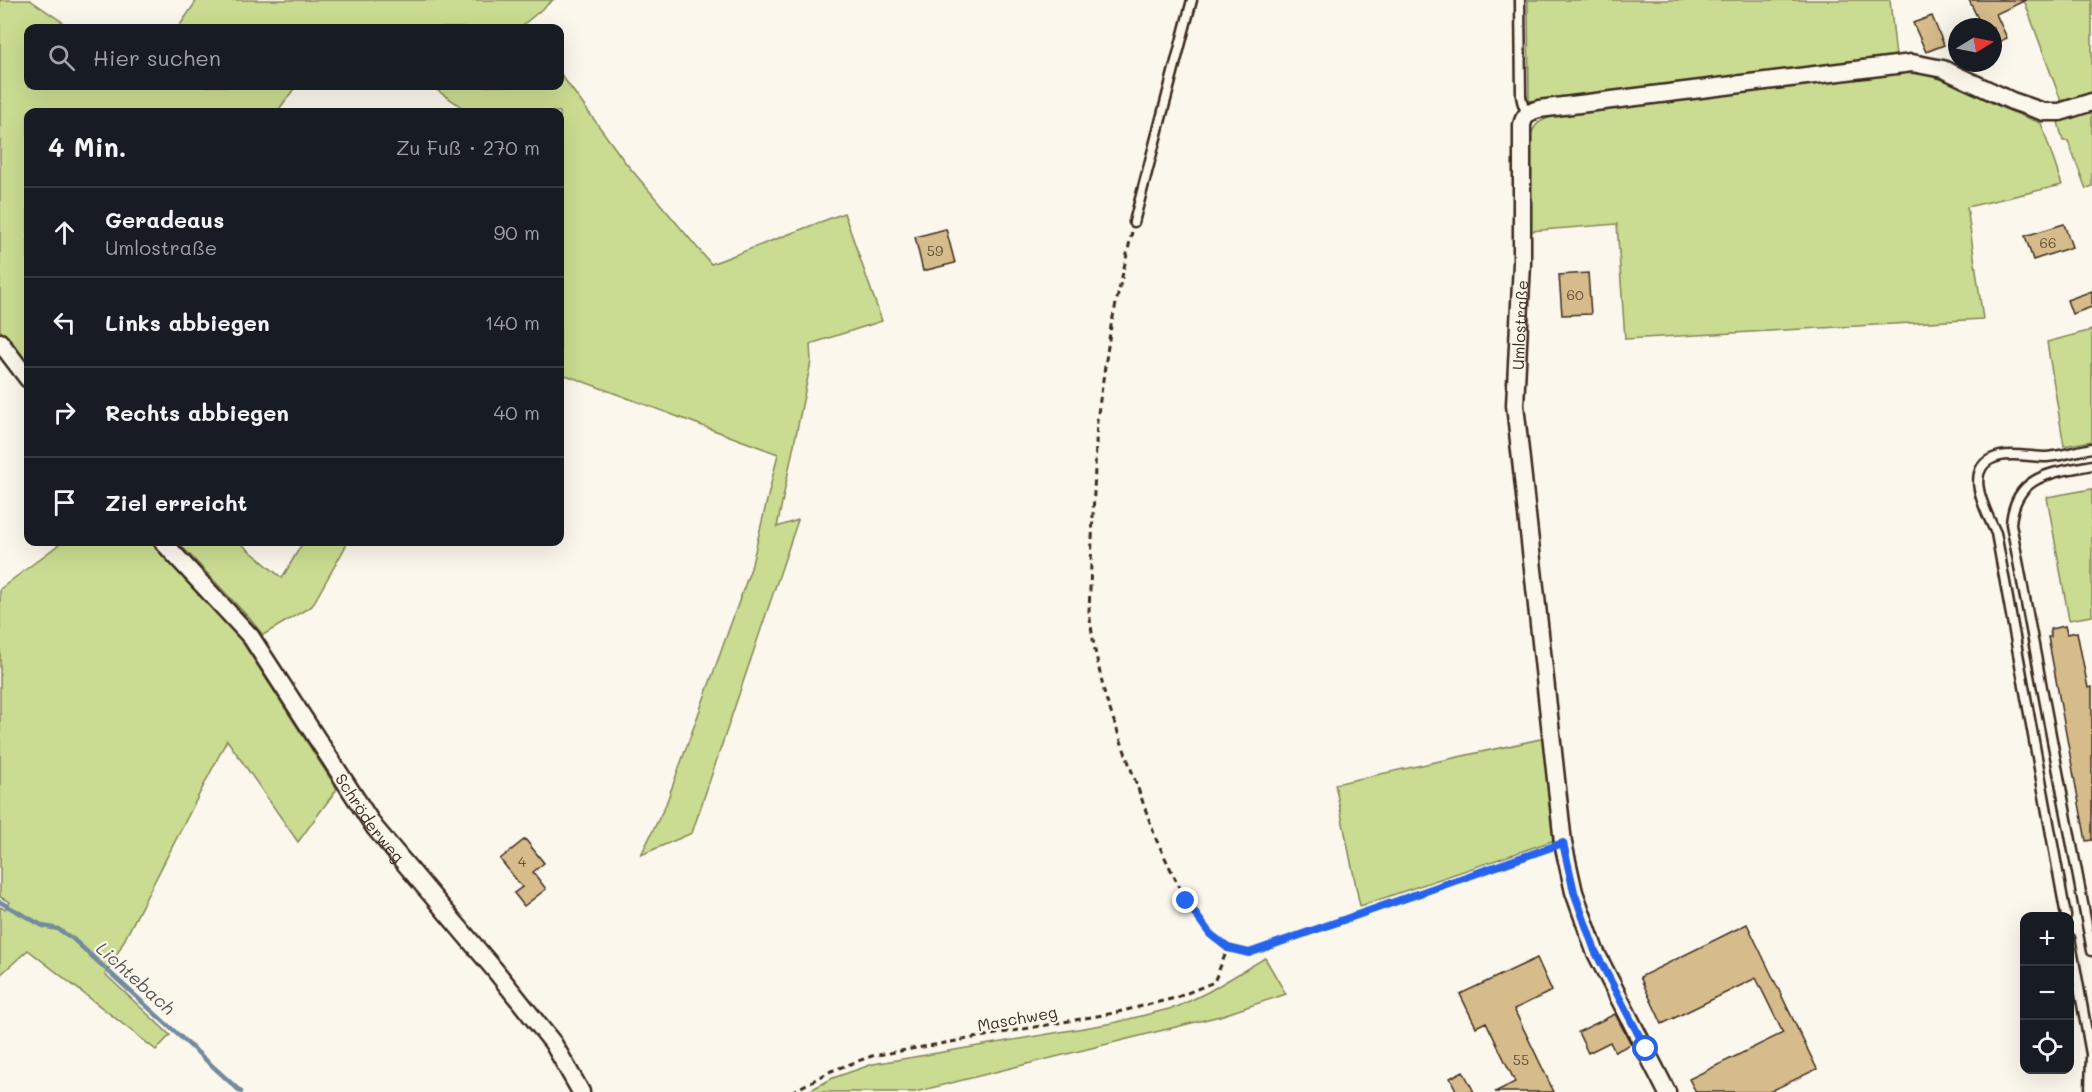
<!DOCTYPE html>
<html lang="de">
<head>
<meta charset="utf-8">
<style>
  body { margin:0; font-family:Mali,sans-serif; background:#20242c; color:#f1f3f6 }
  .controls { position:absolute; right:18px; bottom:18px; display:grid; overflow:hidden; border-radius:12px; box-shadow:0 6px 24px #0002 }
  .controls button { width:54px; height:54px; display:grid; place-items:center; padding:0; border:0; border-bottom:2px solid #363941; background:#171b24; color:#f1f3f6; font:30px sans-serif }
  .compass { position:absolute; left:1948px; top:18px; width:54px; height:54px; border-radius:50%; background:#171b24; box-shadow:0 6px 24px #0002; rotate:80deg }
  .stop { position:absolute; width:18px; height:18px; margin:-14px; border:4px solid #2563eb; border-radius:50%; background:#fff }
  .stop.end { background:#2563eb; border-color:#fff; box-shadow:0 2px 6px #0008 }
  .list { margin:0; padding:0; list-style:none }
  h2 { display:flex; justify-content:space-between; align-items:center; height:78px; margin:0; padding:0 24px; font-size:26px }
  h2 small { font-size:20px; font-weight:400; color:#9ea1a6 }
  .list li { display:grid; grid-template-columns:39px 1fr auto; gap:18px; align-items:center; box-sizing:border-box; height:90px; padding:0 24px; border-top:2px solid #363941 }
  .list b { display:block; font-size:22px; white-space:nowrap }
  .list p { margin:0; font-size:20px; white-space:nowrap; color:#9ea1a6 }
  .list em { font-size:20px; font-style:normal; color:#9ea1a6 }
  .icon { flex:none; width:33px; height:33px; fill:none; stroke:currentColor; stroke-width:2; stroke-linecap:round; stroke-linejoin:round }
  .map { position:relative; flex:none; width:2092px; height:1092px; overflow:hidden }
  .search { position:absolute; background:#171b24; box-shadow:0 6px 24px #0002; left:24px; top:24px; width:540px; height:66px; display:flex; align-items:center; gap:15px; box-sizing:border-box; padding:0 21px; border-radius:12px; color:#9ea1a6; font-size:22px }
  .panel { position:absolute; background:#171b24; box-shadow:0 6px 24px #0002; left:24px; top:108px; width:540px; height:438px; border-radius:12px }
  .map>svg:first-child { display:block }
</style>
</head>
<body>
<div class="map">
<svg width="2092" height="1092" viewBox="0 0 2092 1092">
  <rect width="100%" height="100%" fill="#fbf7ec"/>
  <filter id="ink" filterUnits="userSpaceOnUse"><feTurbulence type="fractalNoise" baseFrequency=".0167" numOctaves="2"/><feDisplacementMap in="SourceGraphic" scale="12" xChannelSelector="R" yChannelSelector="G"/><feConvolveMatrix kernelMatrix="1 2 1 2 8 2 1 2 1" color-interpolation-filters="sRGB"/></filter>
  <g filter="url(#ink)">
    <!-- green -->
    <path fill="#cadc91" stroke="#828358" stroke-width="1.5" d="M0,0H30L71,28H28V86H296L277,112H28V365L0,330Z
      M197,0H553L524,24L527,28H178Z
      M1528,0H1890L1896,57L1534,103L1529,100Z
      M2024,0H2092V92L2061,101Z
      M560,73L625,162L711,264L844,213L882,321L810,344L811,362L777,527L798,520L692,833L641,855L666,804L751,568L778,454L560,373V112H469L431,86H560Z
      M1899,73L1924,74L1956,84L2002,108L2041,123L2062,185L1967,207L1983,319L1625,339L1617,224L1530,231V139C1534,122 1540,121 1556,115Z
      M2092,107V186L2086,189L2068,141H2063L2057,118Z
      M2092,330V441L2064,446L2047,342Z
      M2092,489V616L2069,620L2047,497Z
      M62,542H155L241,640L337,789L298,842L227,740L111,966L105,974L170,1035L156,1050L28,950L0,975V907L5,909L10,902L0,897V589Z
      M178,542H239L282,578L303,542H348L312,606L263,635L250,619Z
      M1545,738L1557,834L1552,841L1360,906L1335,784Z
      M1265,958L1286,994L1220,1016L915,1092H807L833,1078L873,1064L1113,1023L1177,1007L1208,992Z"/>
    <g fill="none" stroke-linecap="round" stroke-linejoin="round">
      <!-- stream -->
      <path stroke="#728b9f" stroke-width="4.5" d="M0,902L43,926L58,929L73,939L241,1092"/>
    </g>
    <!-- building -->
    <path fill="#d6bb8b" stroke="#3b2a1e" stroke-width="1.5" d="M1969,0H2026L1996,14L2007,38L1993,45V27H1982Z
      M1932,16L1944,45L1926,52L1913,23Z
      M2064,224L2072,247L2033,260L2025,236Z
      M946,229L955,263L923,271L915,237Z
      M1588,273L1591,314L1562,315L1559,275Z
      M2092,291V307L2072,314L2067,300Z
      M2065,626L2067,634L2077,632L2088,688L2092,687V840L2086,841L2048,637H2051L2050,629Z
      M525,839L544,863L533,872L546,889L524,906L514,893L522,887L500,859Z
      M1747,924L1817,1069L1769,1092H1696L1689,1079L1783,1033L1756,978L1662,1024L1640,977Z
      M1537,958L1552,991L1514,1009L1554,1092H1495L1515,1082L1486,1022L1476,1027L1460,994Z
      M1615,1014L1631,1044L1615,1052L1610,1042L1588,1053L1578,1032Z
      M1463,1071L1474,1092H1457L1450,1078Z"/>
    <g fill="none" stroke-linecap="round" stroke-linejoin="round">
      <!-- lane casing -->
      <g stroke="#3b2a1e" stroke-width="13">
        <path id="lane" d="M1520,0L1521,96L1523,105L1528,113
          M1134,222L1192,0
          M2092,465C2052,473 2015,474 2011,524L2092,951
          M2066,916L1996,533C1985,510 1960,465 2000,456C2015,453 2032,457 2047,457C2061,456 2077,451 2092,448
          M2070,938L2091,1054L2090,1092"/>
      </g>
      <!-- street casing -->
      <g stroke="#3b2a1e" stroke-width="21">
        <g id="street">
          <path d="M0,342L28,379"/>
          <path id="s1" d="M163,542L251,637L375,828L494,969L553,1043L581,1092"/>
          <path id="s2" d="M1667,1092L1595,951L1574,892L1563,843L1515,405L1522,263V125C1524,115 1530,111 1539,109L1912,63L1943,69L2012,101L2044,112H2060L2092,102"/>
        </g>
      </g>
      <!-- path -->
      <path stroke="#3b2a1e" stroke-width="3" stroke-dasharray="6 4.5" stroke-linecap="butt" d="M1132,232L1111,326L1097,420L1089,612L1094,646L1105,696L1156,839L1186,901L1210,934L1228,948L1249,953L1548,849
        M792,1092L831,1071L872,1056L1114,1013L1175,998L1214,982L1228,948"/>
      <!-- lane -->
      <use href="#lane" stroke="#fbf7ec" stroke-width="8"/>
      <!-- street -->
      <use href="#street" stroke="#fbf7ec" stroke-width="16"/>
    </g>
  </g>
  <g fill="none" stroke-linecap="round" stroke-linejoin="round" filter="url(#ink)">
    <!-- route -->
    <path stroke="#2563eb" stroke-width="8" d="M1186,901L1210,934L1228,948L1249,953L1563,843L1574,892L1595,951L1646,1049"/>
  </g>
  <g text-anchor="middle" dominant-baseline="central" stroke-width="4.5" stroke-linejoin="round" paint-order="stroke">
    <!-- number labels -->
    <g font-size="14" fill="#624e39">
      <text x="2048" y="242">66</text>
      <text x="935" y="250">59</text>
      <text x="1575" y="294">60</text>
      <text x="522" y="861">4</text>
      <text x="1521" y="1059">55</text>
    </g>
    <!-- street labels -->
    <g font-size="16" fill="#3b2a1e" stroke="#fbf7ec">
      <text stroke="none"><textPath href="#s2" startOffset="792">Umlostraße</textPath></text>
      <text stroke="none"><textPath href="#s1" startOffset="346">Schröderweg</textPath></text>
      <text transform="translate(1017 1018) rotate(-10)">Maschweg</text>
    </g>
    <!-- water labels -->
    <g font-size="18" font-style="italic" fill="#525254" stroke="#fbf7ec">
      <text transform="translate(136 978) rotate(42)">Lichtebach</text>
    </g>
  </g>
</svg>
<div class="controls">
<button>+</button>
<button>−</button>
<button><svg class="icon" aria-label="locate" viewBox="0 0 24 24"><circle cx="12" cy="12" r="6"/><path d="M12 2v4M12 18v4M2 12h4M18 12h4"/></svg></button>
</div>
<svg class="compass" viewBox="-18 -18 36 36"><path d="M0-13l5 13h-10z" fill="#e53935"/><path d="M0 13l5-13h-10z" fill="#9ea1a6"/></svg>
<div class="stop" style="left:1646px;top:1049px"></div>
<div class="stop end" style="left:1186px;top:901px"></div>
<div class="search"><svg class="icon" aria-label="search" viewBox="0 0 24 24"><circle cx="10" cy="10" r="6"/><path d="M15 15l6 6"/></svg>Hier suchen</div>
<section class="panel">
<h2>4 Min.<small>Zu Fuß · 270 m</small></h2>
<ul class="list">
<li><svg class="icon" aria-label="ahead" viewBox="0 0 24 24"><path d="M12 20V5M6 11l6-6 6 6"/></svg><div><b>Geradeaus</b><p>Umlostraße</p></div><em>90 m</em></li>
<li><svg class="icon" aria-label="left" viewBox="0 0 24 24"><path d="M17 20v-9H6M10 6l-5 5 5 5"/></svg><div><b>Links abbiegen</b></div><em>140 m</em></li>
<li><svg class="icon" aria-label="right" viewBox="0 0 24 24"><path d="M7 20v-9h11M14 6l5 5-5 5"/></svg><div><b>Rechts abbiegen</b></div><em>40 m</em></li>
<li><svg class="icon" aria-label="arrive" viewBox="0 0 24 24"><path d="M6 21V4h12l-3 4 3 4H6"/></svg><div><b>Ziel erreicht</b></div></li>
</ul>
</section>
</div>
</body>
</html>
